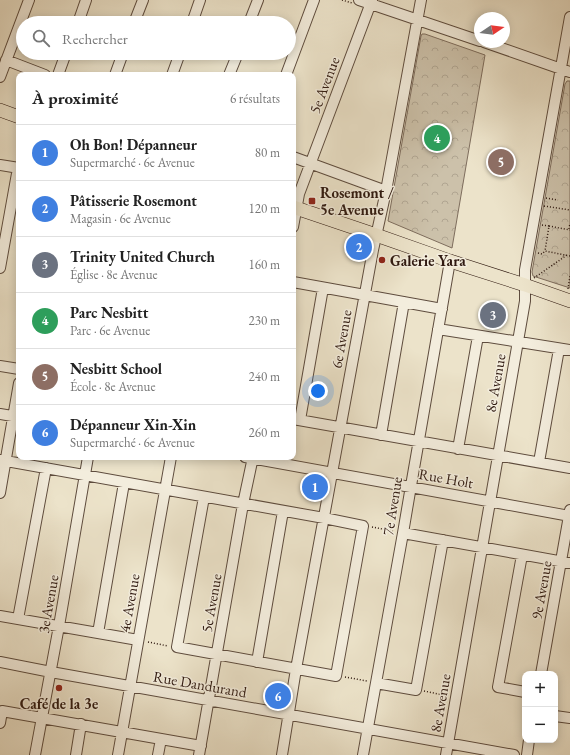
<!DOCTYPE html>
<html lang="fr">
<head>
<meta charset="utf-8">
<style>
  body { margin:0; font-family:"EB Garamond",serif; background:#f2f2f2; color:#222 }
  .controls { position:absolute; right:12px; bottom:12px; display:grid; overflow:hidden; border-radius:8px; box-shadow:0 2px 10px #0003 }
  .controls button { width:36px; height:36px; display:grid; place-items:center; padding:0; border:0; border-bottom:1px solid #e0e0e0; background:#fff; color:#222; font:20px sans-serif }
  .compass { position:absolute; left:474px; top:12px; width:36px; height:36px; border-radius:50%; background:#fff; box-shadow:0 2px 10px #0003; rotate:77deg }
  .you { position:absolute; left:318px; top:391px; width:14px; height:14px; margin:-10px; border:3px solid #fff; border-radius:50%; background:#1a73e8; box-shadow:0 0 0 6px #1a73e833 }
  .badge { display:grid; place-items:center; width:26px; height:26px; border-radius:50%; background:#b45309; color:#fff; font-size:13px; font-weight:700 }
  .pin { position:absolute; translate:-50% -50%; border:2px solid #fff; box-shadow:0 1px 4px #0006 }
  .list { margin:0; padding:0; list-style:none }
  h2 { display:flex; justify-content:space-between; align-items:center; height:52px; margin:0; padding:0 16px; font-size:17px }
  h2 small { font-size:13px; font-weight:400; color:#767676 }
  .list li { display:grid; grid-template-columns:26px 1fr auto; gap:12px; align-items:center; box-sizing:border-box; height:56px; padding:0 16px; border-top:1px solid #e0e0e0 }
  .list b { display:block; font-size:15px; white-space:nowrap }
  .list p { margin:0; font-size:13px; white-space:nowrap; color:#767676 }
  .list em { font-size:13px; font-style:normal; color:#767676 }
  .icon { flex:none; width:22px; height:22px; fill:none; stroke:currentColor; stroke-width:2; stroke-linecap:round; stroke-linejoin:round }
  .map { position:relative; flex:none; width:570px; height:755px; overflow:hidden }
  .search { position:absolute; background:#fff; box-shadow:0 2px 10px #0003; left:16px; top:16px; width:280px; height:44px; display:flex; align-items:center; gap:10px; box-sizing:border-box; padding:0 14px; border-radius:22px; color:#767676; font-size:15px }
  .panel { position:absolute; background:#fff; box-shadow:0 2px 10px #0003; left:16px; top:72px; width:280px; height:388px; border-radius:8px }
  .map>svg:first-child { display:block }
</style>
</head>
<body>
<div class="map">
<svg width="570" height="755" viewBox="0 0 570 755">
  <defs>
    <pattern id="park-crowns" width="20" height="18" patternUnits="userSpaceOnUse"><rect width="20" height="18" fill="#ccc1aa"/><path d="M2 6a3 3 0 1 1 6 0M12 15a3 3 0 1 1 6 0" fill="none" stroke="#b0a591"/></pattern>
  </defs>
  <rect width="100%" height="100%" fill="#ece3ca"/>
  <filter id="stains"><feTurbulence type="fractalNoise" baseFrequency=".005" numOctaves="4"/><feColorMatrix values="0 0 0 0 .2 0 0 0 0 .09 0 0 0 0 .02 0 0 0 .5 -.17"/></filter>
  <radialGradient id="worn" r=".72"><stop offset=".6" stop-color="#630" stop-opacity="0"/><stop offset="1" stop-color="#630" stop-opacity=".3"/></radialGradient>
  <!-- park -->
  <path fill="url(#park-crowns)" stroke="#7e6d5d" d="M422,34H425L485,55L452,248L388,221L421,36Z
    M567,81H570V288L536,277L533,276L532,272L565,84Z"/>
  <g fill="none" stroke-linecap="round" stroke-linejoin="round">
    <!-- minor casing -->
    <g stroke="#5e4c3e" stroke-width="12">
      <path id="minor" d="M359,0L480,41
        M78,23L86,0
        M134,23L143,0
        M192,23L200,0
        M249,23L258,0
        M484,42L570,72
        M6,60L45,75
        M58,75L66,53
        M115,75L123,53
        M172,75L180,53
        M229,75L238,53
        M286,75L314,0
        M0,77L29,0
        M293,157L386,191
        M0,165L19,168
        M293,227L299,194L372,0
        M0,268L18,168
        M293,282L442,309
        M438,329L570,350
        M0,366L19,369
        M0,414L18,417
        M293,419L570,468
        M300,420L323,288
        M381,435L404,302
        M458,449L478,336
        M245,457L570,516
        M0,460L324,518L363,526L336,676L177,647L204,497
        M539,462L559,349
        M0,493L19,383
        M403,533L570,563
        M522,555L498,687L525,692
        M0,616L138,640
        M18,619L46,468
        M98,633L124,483
        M0,662L51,672L514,755
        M257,662L283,511
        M541,674L570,510
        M376,683L416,690L443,540
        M555,716L570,718
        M0,723L2,711L201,746
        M35,755L59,626L88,457
        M76,755L81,724
        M118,755L171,457
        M158,755L161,739
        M199,755L243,504L253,457
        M282,755L296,669L373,250L386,191L421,0
        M363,755L403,533L412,480L450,261
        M446,755L525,301V270L570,17
        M527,755L529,740"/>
    </g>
    <!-- major casing -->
    <g stroke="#2f1910" stroke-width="14">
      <path id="major" d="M0,110L19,117
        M293,207L376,235L450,261L525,285L570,301"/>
    </g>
    <!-- path -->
    <path stroke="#2f1910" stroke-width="1.5" stroke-dasharray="1 2" stroke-linecap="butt" d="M342,0L352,3
      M546,198L558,200
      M544,206L570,210
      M542,225L549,226L545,251L570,256
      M549,226L570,230
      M569,229L570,223
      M538,253L542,254L545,251
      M534,278L567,255
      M568,289L570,276
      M372,527L393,531
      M148,642L168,646
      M345,677L367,681
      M424,691L448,696"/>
    <!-- minor -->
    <use href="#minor" stroke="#f3eddd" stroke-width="10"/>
    <!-- major -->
    <use href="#major" stroke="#ece3ca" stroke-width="13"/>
  </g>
  <!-- markers -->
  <g fill="#8f2418" stroke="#f3eddd" stroke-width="1.5">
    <rect x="308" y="197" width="8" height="8" rx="2"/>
    <circle cx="382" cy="260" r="4"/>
    <circle cx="59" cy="688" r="4"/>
  </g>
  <g text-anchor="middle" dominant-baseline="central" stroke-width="3" stroke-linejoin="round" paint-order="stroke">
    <!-- street labels -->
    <g font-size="15" fill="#2f1910" stroke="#f3eddd">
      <text transform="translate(324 85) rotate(-69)">5e Avenue</text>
      <text transform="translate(341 339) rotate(-80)">6e Avenue</text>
      <text transform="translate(495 383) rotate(-80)">8e Avenue</text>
      <text transform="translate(446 478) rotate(10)">Rue Holt</text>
      <text transform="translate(392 506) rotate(-81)">7e Avenue</text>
      <text transform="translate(541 590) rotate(-80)">9e Avenue</text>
      <text transform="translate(129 603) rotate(-80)">4e Avenue</text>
      <text transform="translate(211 603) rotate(-80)">5e Avenue</text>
      <text transform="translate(48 604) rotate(-80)">3e Avenue</text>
      <text transform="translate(200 684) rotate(10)">Rue Dandurand</text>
      <text transform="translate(440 703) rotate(-80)">8e Avenue</text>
    </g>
    <!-- poi labels -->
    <g font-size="15" font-weight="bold" fill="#2f1910" stroke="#f3eddd" text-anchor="start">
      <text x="320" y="192">Rosemont /<tspan x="320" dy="17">5e Avenue</tspan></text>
      <text x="390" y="260">Galerie Yara</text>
      <text x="59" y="703" text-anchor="middle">Café de la 3e</text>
    </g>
  </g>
  <rect width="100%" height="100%" filter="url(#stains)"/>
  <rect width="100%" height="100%" fill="url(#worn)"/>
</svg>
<div class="controls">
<button>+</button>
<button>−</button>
</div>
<svg class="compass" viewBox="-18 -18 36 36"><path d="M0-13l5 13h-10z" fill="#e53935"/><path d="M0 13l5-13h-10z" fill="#767676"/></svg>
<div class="you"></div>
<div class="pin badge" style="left:315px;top:487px;background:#3f7fe0">1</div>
<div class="pin badge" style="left:359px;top:247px;background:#3f7fe0">2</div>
<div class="pin badge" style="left:493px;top:315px;background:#6b7280">3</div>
<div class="pin badge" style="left:437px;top:138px;background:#2e9e5b">4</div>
<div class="pin badge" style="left:501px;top:162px;background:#8d6e63">5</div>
<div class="pin badge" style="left:278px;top:696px;background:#3f7fe0">6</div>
<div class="search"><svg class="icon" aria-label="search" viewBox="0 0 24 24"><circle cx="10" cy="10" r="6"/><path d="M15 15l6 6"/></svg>Rechercher</div>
<section class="panel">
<h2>À proximité<small>6 résultats</small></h2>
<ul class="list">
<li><span class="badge" style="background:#3f7fe0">1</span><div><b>Oh Bon! Dépanneur</b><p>Supermarché · 6e Avenue</p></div><em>80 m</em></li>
<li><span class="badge" style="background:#3f7fe0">2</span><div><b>Pâtisserie Rosemont</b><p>Magasin · 6e Avenue</p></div><em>120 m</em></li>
<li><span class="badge" style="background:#6b7280">3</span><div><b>Trinity United Church</b><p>Église · 8e Avenue</p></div><em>160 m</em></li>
<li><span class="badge" style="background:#2e9e5b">4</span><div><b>Parc Nesbitt</b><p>Parc · 6e Avenue</p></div><em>230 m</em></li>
<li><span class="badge" style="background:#8d6e63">5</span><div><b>Nesbitt School</b><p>École · 8e Avenue</p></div><em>240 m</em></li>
<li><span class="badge" style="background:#3f7fe0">6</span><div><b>Dépanneur Xin-Xin</b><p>Supermarché · 6e Avenue</p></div><em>260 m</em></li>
</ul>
</section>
</div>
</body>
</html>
